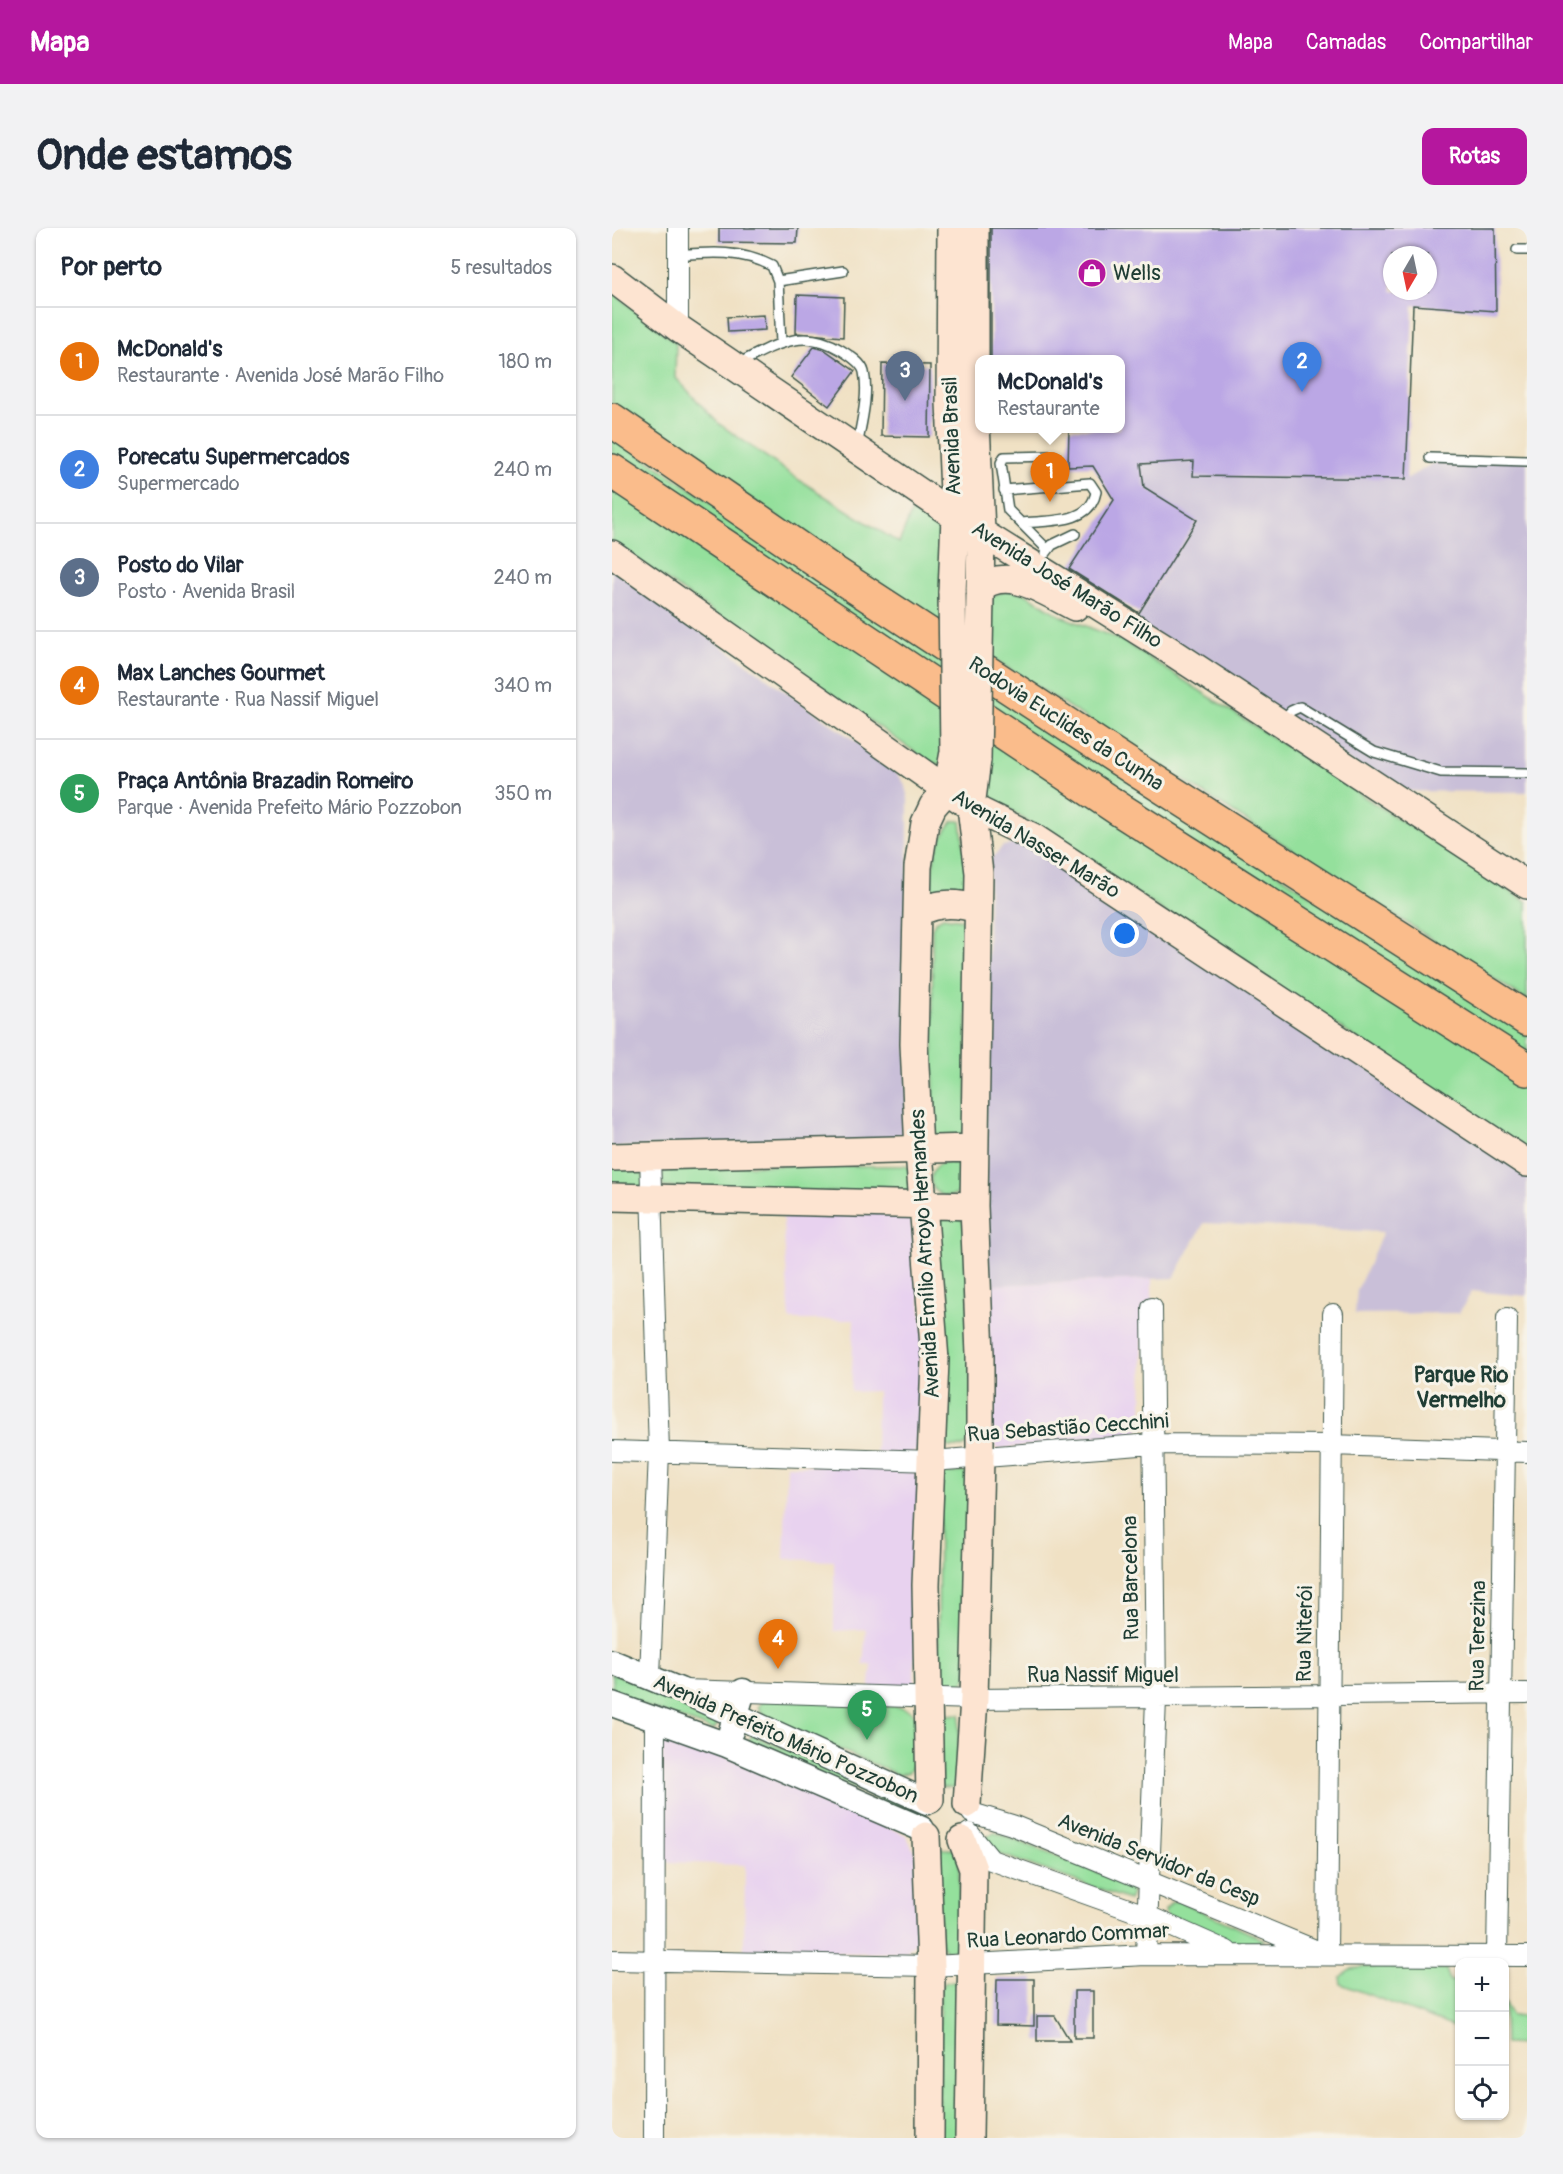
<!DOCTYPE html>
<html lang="pt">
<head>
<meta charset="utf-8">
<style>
  body { margin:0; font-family:Pangolin,sans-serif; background:#f2f2f3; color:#1f2937 }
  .controls { position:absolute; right:18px; bottom:18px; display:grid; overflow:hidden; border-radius:12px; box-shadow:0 2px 4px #0004 }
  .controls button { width:54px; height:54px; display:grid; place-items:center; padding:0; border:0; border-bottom:2px solid #e0e1e3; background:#fff; color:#1f2937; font:30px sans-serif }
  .compass { position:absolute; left:771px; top:18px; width:54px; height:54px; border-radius:50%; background:#fff; box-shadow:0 2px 4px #0004; rotate:189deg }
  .you { position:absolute; left:513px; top:706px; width:21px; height:21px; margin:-15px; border:4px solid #fff; border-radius:50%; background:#1a73e8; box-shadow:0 0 0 9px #1a73e833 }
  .badge { display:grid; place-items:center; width:39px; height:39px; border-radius:50%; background:#b5179e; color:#fff; font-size:20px; font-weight:700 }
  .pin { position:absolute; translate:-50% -50px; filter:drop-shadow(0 2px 3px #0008) }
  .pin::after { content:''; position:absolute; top:32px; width:21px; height:18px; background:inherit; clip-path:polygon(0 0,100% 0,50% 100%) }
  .popup { position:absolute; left:363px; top:127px; width:150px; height:78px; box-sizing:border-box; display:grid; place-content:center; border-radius:12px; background:#fff; filter:drop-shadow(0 2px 4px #0005); font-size:20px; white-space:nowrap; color:#747a83 }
  .popup b { font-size:22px; color:#1f2937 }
  .popup::after { content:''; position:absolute; left:50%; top:100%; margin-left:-12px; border:12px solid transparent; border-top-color:#fff }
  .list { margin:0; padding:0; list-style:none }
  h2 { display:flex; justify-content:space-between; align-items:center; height:78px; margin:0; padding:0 24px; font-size:26px }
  h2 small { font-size:20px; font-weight:400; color:#747a83 }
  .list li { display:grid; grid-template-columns:39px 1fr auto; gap:18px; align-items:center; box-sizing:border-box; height:108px; padding:0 24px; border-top:2px solid #e0e1e3 }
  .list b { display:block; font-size:22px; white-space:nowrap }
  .list p { margin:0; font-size:20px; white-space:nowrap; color:#747a83 }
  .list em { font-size:20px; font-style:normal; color:#747a83 }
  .icon { flex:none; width:33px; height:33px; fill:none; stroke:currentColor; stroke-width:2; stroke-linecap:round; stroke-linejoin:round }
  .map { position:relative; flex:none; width:915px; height:1910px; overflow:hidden; border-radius:12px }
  header { display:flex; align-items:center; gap:36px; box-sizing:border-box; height:84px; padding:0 30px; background:#b5179e; color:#fff }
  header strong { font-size:28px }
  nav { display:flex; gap:33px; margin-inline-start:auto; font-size:21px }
  .intro { display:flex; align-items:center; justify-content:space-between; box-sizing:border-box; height:144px; padding:0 36px }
  h1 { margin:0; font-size:42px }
  .button { padding:15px 27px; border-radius:12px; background:#b5179e; color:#fff; font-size:21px; font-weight:700 }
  main { display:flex; gap:36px; padding:0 36px }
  aside { flex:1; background:#fff; border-radius:12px; box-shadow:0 2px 4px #0004 }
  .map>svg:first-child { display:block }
</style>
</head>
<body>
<header>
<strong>Mapa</strong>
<nav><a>Mapa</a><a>Camadas</a><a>Compartilhar</a></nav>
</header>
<div class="intro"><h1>Onde estamos</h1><a class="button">Rotas</a></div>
<main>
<aside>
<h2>Por perto<small>5 resultados</small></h2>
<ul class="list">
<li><span class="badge" style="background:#e8710a">1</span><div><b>McDonald's</b><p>Restaurante · Avenida José Marão Filho</p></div><em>180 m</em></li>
<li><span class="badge" style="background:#3f7fe0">2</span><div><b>Porecatu Supermercados</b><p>Supermercado</p></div><em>240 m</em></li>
<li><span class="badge" style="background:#5c6f8a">3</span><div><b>Posto do Vilar</b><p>Posto · Avenida Brasil</p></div><em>240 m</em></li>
<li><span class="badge" style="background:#e8710a">4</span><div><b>Max Lanches Gourmet</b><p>Restaurante · Rua Nassif Miguel</p></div><em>340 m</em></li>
<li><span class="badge" style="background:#2e9e5b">5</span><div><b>Praça Antônia Brazadin Romeiro</b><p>Parque · Avenida Prefeito Mário Pozzobon</p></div><em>350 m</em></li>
</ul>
</aside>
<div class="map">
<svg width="915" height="1910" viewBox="0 0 915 1910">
  <rect width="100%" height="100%" fill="#f7f3e8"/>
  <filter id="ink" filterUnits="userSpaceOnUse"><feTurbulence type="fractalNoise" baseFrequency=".0167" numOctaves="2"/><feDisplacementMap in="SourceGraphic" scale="12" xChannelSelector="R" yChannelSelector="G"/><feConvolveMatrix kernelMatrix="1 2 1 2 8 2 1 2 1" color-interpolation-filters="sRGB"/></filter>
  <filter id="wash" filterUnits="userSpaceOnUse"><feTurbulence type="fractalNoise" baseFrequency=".008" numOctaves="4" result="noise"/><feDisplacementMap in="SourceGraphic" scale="24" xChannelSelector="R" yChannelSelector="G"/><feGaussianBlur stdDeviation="1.35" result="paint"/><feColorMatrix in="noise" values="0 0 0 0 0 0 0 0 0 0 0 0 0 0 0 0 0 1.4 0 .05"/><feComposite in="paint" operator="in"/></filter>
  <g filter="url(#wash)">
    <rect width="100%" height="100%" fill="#f0e1c4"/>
    <!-- built -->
    <path fill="#e8d2ef" d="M170,981L286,983L299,993L315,1134L311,1218L297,1227L264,1225L265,1163L239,1164L242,1092H178Z
      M540,1051V1073L531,1079L530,1198L521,1207L386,1221L378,1212L377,1057Z
      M175,1237L298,1240L308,1252L302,1455L291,1465L257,1464L260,1437H251L254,1401L222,1403V1333L172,1331Z
      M65,1506L294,1607L304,1627L307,1710L293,1725L132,1724L133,1637L53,1634L50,1517L55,1507Z"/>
    <!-- industrial -->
    <path fill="#c9bfd8" d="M830,230L915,233V564L784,563L523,393L585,293L532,259L529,236L582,233V248L794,251Z
      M0,340L281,540L292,555L296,570L295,904L292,914L0,919Z
      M410,615L915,945V1068L860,1063L847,1085L743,1086L745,1062L771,1004L592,995L562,1050L377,1057L373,983L377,633L391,618Z"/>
    <!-- green -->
    <path fill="#94e09c" stroke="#5a8e68" stroke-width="1.5" d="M0,64L64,115L63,149L106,195L187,252L287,315L299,285L305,282L331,297L332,402L0,177Z
      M0,208L331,429L330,456L0,235Z
      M0,257L330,474V536L319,535L0,314Z
      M394,362L412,365L449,388L511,413L915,674V772L374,426L380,368Z
      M374,461L915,804V832L373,488Z
      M374,505L915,849V923L379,569L373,553Z
      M341,593H349L357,667L320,671C317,644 323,613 341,593Z
      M331,689L352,692L355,701V900L345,909L327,908L322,902L320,700L324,693Z
      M319 951a17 17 0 1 1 34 0a17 17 0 1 1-34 0Z
      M0,935H27L33,955L26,963H0Z
      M58,937L293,938L301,943V960L292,966L51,959L50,946Z
      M330,989H347L355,999L360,1211L351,1219H337L330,1213L322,998Z
      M352,1244L359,1252L355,1449L349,1458L332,1460L326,1452L327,1253L334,1245Z
      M0,1445L105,1488L107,1494L102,1502L0,1467Z
      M158,1470L289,1479L299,1483L304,1490L303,1535L297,1544L287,1547L154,1490L146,1479L151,1472Z
      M348,1486L344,1560L325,1558L326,1493L333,1487Z
      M140,1507L294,1572L291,1582L136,1514Z
      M382,1604L516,1656L520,1666L517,1672L382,1624L375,1615V1609Z
      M324,1621H347L348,1722L334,1723L328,1716Z
      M567,1673L653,1712C623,1725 582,1699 554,1688L553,1682L560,1674Z
      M754,1739L834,1741L838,1753H847V1801L729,1756L728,1749L740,1741Z
      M334,1754H345L351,1760L349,1910H326L328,1760Z
      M892,1775L900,1788H915V1817L893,1816Z"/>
    <g id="blocks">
      <!-- building -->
      <path fill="#bba7e5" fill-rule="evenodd" d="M107,0H186L185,15L107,14Z
        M379,0H883L884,83L801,77L794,251L581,248L582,233L529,236L532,259L585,292L527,385L457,341L502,272L481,238L456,239L457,201H508V132H379ZM780,27H816V63H780Z
        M185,67L232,69L231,109L184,105Z
        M152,87L153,102L116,104L115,89Z
        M202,119L213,122L243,143L217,178L179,149Z
        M270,136L318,137L317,209L269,208Z
        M385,1751H422V1798L384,1797Z
        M462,1763H481V1810H462Z
        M425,1788H443L458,1813H425Z"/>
    </g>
  </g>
  <g filter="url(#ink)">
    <use href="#blocks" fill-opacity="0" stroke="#3e564a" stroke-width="1.5"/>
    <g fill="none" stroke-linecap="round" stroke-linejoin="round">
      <!-- service casing -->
      <g stroke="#3e564a" stroke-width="12">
        <path id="service" d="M905,22H915
          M66,27C100,24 129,22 160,38L166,53L169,115
          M166,53L231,43
          M125,136C162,118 190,98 229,122C237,127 250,135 252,144C257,167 249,196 245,219
          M818,230L915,233
          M392,262L478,255L484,264C478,297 436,292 409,295
          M436,322L396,282L389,235L392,229L442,228
          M434,325L440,317L463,306
          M670,493L679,483L688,479L762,524L829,544L915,545"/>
      </g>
      <!-- minor casing -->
      <g stroke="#3e564a" stroke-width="22">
        <path id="minor" d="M66,100V0
          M0,1223L320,1233L541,1216L720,1217L915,1224
          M38,1448L47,1224L38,928
          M71,1462L362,1471L915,1465
          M360,1585L400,1597L715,1727L721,1086
          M357,1605L379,1632L536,1688L615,1723
          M534,1727L544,1471L540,1080
          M885,1728L895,1090
          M0,1732L319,1738L534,1727L915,1728
          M42,1910L43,1491"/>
      </g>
      <!-- tertiary casing -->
      <g stroke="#3e564a" stroke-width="27">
        <path id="tertiary" d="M0,1434L68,1462L315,1574
          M0,1476L115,1517L310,1601
          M119,1503L131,1463"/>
      </g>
      <!-- secondary casing -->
      <g stroke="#3e564a" stroke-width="30">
        <path id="secondary" d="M339,0L338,174L343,288L340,365
          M363,0V174L369,303L368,368
          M0,50L66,100L343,288L557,422L915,657
          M0,326L335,562L359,579L421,609L915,935
          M368,360C397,337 434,365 463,379
          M306,685C325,673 346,675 366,681
          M0,929L362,920
          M0,969L362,978
          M318,1571L314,1357L323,1132L307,923L302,816L306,639L313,595L321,578L335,562L342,524
          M355,1576L362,1471L368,1230V1126L362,978L367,645L359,579L365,532
          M314,1608L319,1738L318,1910
          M350,1612L361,1641L357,1910"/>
      </g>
      <!-- motorway casing -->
      <g stroke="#3e564a" stroke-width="36">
        <path id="motorway" d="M0,192L218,342L526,543L915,791
          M0,243L507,581L915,841"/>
      </g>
      <!-- service -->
      <use href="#service" stroke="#fff" stroke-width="9"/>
      <!-- minor -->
      <use href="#minor" stroke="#fff" stroke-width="20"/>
      <!-- tertiary -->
      <use href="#tertiary" stroke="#fff" stroke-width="24"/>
      <!-- secondary -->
      <use href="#secondary" stroke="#fde4d1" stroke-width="27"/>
      <!-- motorway -->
      <use href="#motorway" stroke="#fabc8b" stroke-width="33"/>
      <!-- secondary-bridge casing -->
      <g stroke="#3e564a" stroke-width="30" stroke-linecap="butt">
        <path id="secondary-bridge" d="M340,365L342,524
          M365,532L368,368"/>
      </g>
      <!-- secondary-bridge -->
      <use href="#secondary-bridge" stroke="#fde4d1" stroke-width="27"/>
    </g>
  </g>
  <!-- icons -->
  <defs>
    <g id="shop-disc" transform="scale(1.5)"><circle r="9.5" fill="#b5179e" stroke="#f7f3e8"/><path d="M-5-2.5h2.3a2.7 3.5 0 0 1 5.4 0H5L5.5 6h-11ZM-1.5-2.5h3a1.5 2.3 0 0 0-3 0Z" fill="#fff"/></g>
  </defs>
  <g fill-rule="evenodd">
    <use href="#shop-disc" x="480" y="45"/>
  </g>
  <g text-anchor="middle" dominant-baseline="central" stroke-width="6" stroke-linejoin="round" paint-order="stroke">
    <!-- poi labels -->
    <g font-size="21" fill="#1f3d34" stroke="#f7f3e8" text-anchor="start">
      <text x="501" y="45">Wells</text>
    </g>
    <!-- street labels -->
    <g font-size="21" fill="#1f3d34" stroke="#f7f3e8">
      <text transform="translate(340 208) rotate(-92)">Avenida Brasil</text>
      <text transform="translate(455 357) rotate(32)">Avenida José Marão Filho</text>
      <text transform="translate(454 496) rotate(33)">Rodovia Euclides da Cunha</text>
      <text transform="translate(424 616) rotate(31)">Avenida Nasser Marão</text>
      <text transform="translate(313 1026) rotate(-93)">Avenida Emílio Arroyo Hernandes</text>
      <text transform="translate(456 1200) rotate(-4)">Rua Sebastião Cecchini</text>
      <text transform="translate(519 1350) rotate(-91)">Rua Barcelona</text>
      <text transform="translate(693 1406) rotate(-89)">Rua Niterói</text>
      <text transform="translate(866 1408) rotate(-89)">Rua Terezina</text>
      <text x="491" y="1447">Rua Nassif Miguel</text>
      <text transform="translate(174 1511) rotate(24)">Avenida Prefeito Mário Pozzobon</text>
      <text transform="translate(547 1632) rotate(22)">Avenida Servidor da Cesp</text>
      <text transform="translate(456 1708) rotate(-3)">Rua Leonardo Commar</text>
    </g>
    <!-- neighbourhood labels -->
    <g font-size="22" font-weight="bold" fill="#1f3d34" stroke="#f7f3e8">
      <text x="849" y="1147">Parque Rio<tspan x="849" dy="25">Vermelho</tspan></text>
    </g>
  </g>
</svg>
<div class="controls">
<button>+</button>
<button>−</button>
<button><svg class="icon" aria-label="locate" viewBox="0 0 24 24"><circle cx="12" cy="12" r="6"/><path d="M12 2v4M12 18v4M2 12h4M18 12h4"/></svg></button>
</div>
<svg class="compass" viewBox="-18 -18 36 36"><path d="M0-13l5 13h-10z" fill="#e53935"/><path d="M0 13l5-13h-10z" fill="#747a83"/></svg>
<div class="you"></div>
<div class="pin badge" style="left:438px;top:274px;background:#e8710a">1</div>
<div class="popup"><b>McDonald's</b>Restaurante</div>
<div class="pin badge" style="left:690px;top:164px;background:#3f7fe0">2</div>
<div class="pin badge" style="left:293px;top:173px;background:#5c6f8a">3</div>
<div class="pin badge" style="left:166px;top:1441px;background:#e8710a">4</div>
<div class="pin badge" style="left:255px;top:1512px;background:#2e9e5b">5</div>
</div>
</main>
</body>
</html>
